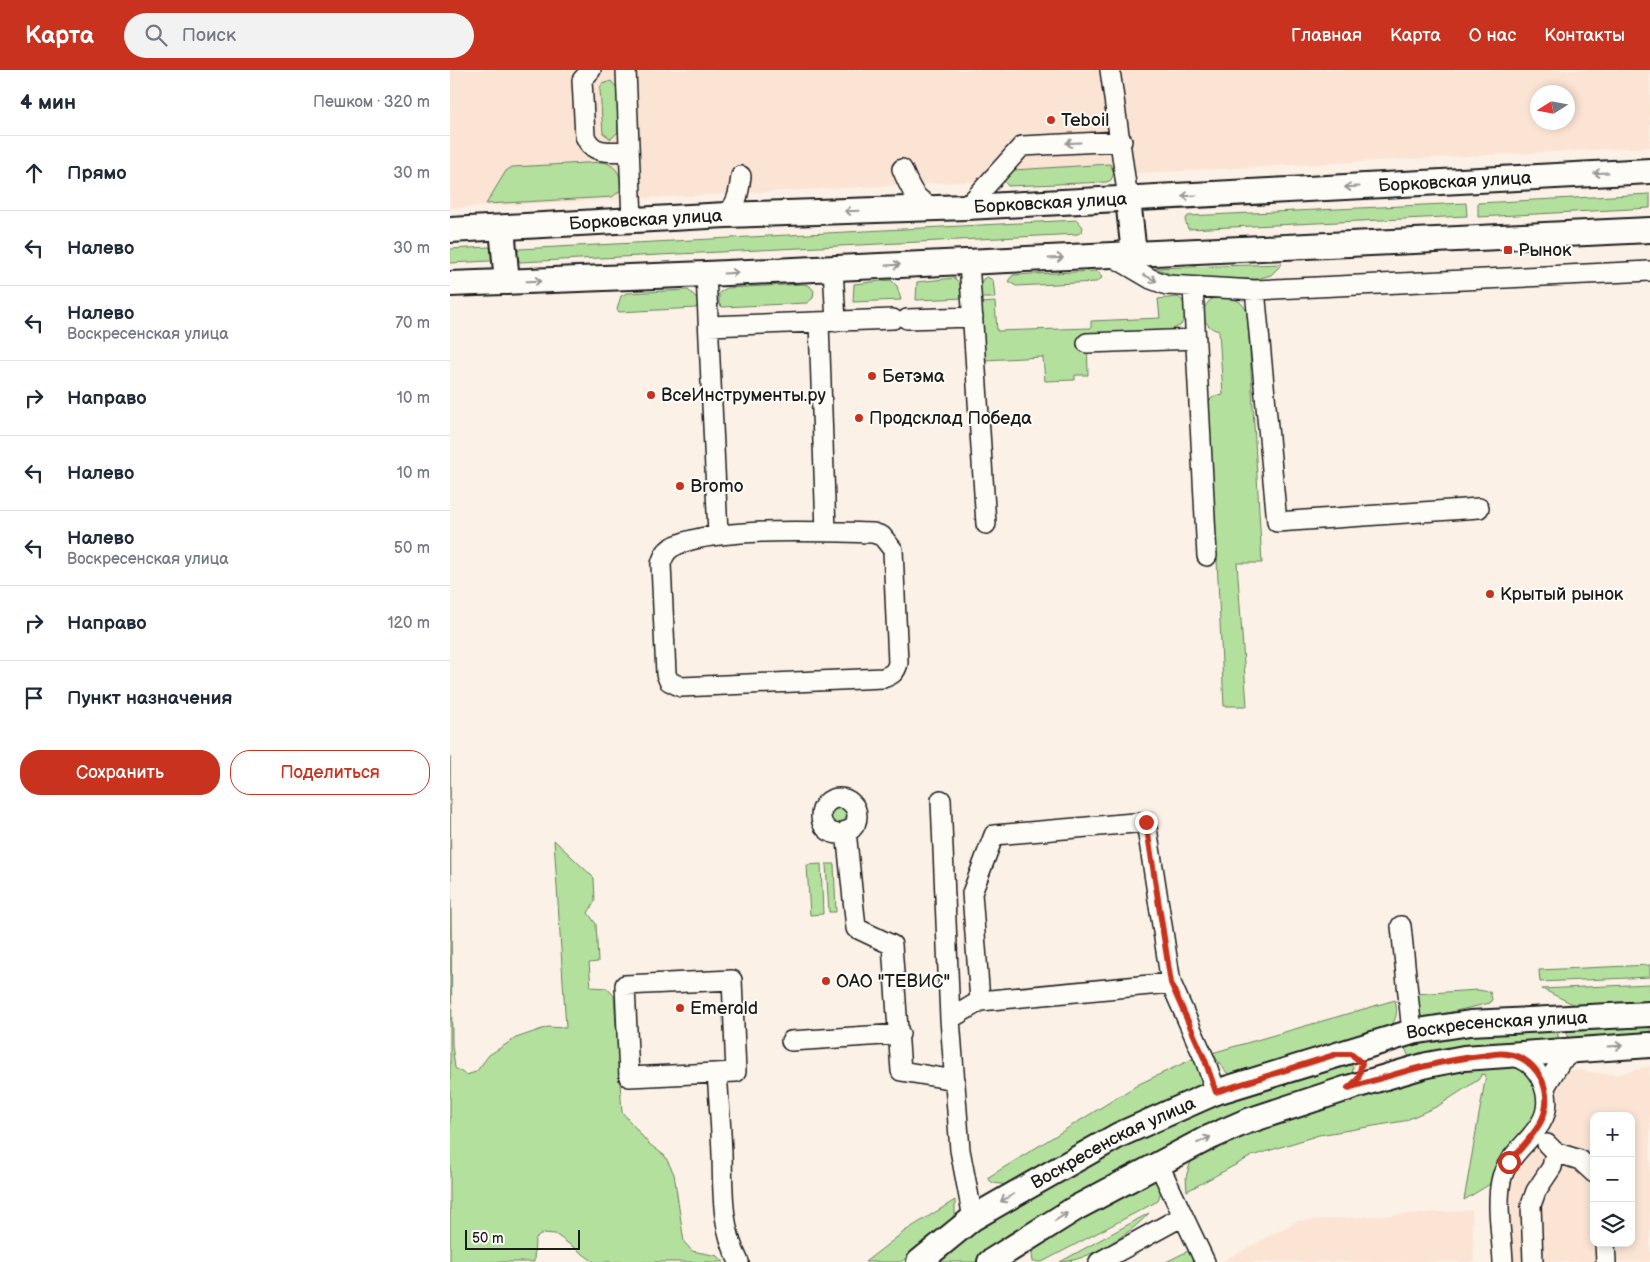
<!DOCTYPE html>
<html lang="ru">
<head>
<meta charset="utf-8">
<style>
  body { margin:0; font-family:"Balsamiq Sans",sans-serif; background:#f2f2f3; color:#1f2937 }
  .controls { position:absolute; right:15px; bottom:15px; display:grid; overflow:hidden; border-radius:10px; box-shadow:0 2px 8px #0003 }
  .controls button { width:45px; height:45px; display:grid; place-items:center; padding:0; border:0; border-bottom:1px solid #e0e1e3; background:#fff; color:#1f2937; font:25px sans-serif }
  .compass { position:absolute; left:1080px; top:15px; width:45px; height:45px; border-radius:50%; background:#fff; box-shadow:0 2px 8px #0003; rotate:259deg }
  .scale { position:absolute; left:15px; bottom:12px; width:115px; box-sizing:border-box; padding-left:5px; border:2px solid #1c1c1c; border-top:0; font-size:14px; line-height:18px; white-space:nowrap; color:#1c1c1c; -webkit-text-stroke:4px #fdfcf7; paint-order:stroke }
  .stop { position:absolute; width:15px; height:15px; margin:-11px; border:4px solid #c8321e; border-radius:50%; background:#fff }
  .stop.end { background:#c8321e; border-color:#fff; box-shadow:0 1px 5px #0008 }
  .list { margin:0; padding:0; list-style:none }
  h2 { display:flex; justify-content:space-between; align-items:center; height:65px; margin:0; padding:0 20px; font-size:21px }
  h2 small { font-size:16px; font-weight:400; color:#747a83 }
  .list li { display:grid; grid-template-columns:32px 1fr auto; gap:15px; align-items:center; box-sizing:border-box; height:75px; padding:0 20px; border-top:1px solid #e0e1e3 }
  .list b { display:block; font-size:19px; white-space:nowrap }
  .list p { margin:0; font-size:16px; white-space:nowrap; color:#747a83 }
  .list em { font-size:16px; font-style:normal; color:#747a83 }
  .actions { display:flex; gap:10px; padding:15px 20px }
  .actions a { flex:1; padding:11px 0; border:1px solid #c8321e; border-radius:20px; text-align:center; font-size:18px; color:#c8321e }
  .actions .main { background:#c8321e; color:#fff }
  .icon { flex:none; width:28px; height:28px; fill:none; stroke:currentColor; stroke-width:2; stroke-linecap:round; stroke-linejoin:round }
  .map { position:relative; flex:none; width:1200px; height:1192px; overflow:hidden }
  header { display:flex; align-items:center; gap:30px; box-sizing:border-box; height:70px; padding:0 25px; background:#c8321e; color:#fff }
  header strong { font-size:24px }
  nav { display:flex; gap:28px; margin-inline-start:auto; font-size:18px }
  .search { width:350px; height:45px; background:#f2f2f3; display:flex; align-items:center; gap:12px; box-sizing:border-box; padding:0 18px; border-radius:28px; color:#747a83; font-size:19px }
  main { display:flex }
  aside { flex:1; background:#fff }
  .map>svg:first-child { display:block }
</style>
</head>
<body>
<header>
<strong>Карта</strong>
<div class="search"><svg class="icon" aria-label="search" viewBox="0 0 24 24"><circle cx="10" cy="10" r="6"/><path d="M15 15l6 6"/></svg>Поиск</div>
<nav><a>Главная</a><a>Карта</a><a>О нас</a><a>Контакты</a></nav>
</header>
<main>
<aside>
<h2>4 мин<small>Пешком · 320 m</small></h2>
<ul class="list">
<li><svg class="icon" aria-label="ahead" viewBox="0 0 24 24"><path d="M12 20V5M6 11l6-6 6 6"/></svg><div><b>Прямо</b></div><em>30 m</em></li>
<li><svg class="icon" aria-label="left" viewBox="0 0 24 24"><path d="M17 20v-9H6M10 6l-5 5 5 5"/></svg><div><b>Налево</b></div><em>30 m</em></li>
<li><svg class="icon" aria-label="left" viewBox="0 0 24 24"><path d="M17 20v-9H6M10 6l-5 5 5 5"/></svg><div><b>Налево</b><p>Воскресенская улица</p></div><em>70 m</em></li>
<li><svg class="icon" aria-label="right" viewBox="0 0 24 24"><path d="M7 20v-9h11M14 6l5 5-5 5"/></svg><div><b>Направо</b></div><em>10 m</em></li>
<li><svg class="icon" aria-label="left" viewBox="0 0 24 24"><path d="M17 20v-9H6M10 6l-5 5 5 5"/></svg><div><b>Налево</b></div><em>10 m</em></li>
<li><svg class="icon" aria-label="left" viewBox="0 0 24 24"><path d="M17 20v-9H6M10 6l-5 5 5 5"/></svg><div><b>Налево</b><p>Воскресенская улица</p></div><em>50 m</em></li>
<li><svg class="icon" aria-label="right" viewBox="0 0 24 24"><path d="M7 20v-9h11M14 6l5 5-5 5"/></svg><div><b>Направо</b></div><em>120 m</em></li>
<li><svg class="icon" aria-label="arrive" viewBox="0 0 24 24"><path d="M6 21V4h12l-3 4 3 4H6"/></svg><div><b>Пункт назначения</b></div></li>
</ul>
<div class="actions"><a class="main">Сохранить</a><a>Поделиться</a></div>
</aside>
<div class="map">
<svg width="1200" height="1192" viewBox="0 0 1200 1192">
  <rect width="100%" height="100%" fill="#fcf1e7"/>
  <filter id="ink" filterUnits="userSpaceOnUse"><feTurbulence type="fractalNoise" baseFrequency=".02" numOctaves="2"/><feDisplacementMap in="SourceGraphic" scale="10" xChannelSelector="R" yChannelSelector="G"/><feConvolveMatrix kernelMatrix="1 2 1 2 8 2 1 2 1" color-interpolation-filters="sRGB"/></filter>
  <g filter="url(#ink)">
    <!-- built -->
    <path fill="#fbe4d4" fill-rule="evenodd" d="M0,0H1200V77L0,138ZM1088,22H1118V52H1088Z
      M1200,996V1192H1044L1037,1002L1109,998L1166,1005ZM1144,1046H1181V1173H1144Z
      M1022,1140L1024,1192H771L847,1151Z"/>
    <!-- green -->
    <path fill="#b4e09e" stroke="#687e5d" d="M161,11L167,18L168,62L161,69L153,63L150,19L152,14Z
      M154,92C168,97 172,106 170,121L162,127L36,134L56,101L62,97Z
      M660,94L664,103L661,110L657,112L558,116L554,111L555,108L563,100Z
      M1200,124V138L1028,147V133Z
      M1016,133L1017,146L738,159L735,150L738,146Z
      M627,150L633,157L632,161L628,164L70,192L66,186L69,179Z
      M39,177L43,180L44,189L40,191L0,193V179Z
      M832,194L821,205L807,209H733L705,198Z
      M645,201L649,202L652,208L646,212L566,216L558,211L563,205Z
      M537,207L543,210L545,228H531L530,215L533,209Z
      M504,208L511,214L515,228L466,230L467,212Z
      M441,210L447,216L451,230L403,232L404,214Z
      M354,214L360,216L364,221L363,228L357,233L272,237L269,234V223L277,218Z
      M238,220L245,226L248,234L246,238L169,242L167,239L171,226L177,223Z
      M728,227L733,231L736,245L731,255L719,261L637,264L638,305H625V310L595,311L593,287L534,290L531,233L545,232L547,261L641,258V251L710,248L708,229Z
      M766,227C784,228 796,229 798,250L812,493H787L797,636H774L767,489H763L758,332L763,327L773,325L769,261C750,257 748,234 766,227Z
      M0,687L2,975L5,998L16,1005L26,1002L39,985L66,968L98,957L116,958L104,770L144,808L145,831L138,843L146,854L148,892L139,893L141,917L157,918L164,926L172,1042L198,1073L215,1086L224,1104L234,1172L242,1181L268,1186L274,1192H144L105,1164L93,1163L85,1169L84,1192H0Z
      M377 746a11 11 0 1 1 22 0a11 11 0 1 1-22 0Z
      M371,794L373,844L360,845L357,795Z
      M376,794H384L386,842H379Z
      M1200,895V907L1090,912L1089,900Z
      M1200,914V936L1133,939L1092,919Z
      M1028,920L1040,922L1042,929L1040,933L967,950L964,924Z
      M945,930C948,944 947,951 936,960L783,1005L777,1003L762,983Z
      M1200,953V968L1118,972L1116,957Z
      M1107,958L1109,973L963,988L959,987L955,978L956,975L996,965Z
      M749,986L754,1005L748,1018L558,1115L543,1113L537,1108L689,1014Z
      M1060,991L1085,1005L1089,1041L1045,1111L1014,1130L1036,1005L1032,1004L1028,1010L988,1036L954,1051L869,1065L802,1086L737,1121L736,1107L741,1091C760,1075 790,1066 813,1057C892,1027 976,1002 1060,991Z
      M899,992L903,997L902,1005L527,1192H480L532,1154L616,1105L748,1039Z
      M703,1106L712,1117L708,1131L592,1192H583L582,1184L587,1175Z
      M505,1130V1143L497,1158L451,1192H415L455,1161Z
      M699,1143C682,1163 636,1192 610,1192Z
      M746,1177L752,1192H716Z"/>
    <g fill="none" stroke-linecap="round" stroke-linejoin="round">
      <!-- minor casing -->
      <g stroke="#1c1c1c" stroke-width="22">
        <path id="minor" d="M141,0L132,10L135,66C143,86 161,81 179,81
          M176,0L182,150
          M660,0L678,129
          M452,99C461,119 464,131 486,138
          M517,137L572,76L672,71
          M276,145C288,133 289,122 291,106
          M660,185L701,209L717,215L805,220L1200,201
          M519,192L536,454
          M383,198L386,252
          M256,204L268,464
          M743,218L757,486
          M805,220L827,452L1029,438
          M457,249L523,247
          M369,252L376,462
          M259,256L443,249
          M637,273L746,269
          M423,463L432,466L443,480L448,593C446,602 442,605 433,608L231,617L219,611L216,604L211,494C213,487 215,482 221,478C256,456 378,462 423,463Z
          M371 746a18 18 0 1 1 36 0a18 18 0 1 1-36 0Z
          M491,730L500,949L510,1080L523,1148
          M396,761L406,858L442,875L451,1001L505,1010
          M951,856L962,962
          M282,910L286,1002L179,1007L175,915Z
          M530,931L522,823L544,765L696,752L721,913
          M500,949L530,931L721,913L755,990L766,1022
          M341,971L450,964
          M267,1003C269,1030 271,1057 272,1084C273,1122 271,1157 289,1192
          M1095,1017L1111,991L1127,979
          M1097,1074L1105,1082L1130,1090L1144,1103
          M708,1093L755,1192
          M1155,1173L1156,1192
          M649,1192L733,1146
          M1053,1192C1052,1167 1046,1136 1051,1111C1059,1072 1113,1060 1092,1011C1085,996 1077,990 1061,985
          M1083,1192L1081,1135L1086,1121L1102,1097L1105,1082"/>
      </g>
      <!-- major casing -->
      <g stroke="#1c1c1c" stroke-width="28">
        <g id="major">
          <path d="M678,129L684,184"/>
          <path d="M52,158L57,212"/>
          <path id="s1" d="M0,160L276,145L517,137L1200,101"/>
          <path d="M0,214L256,204L1200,160"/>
          <path id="s2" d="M469,1192L523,1148L570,1121L669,1065L766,1022L962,962L1020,953L1200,944"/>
          <path d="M540,1192L626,1138L756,1069L795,1052L898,1018L977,995L1014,988L1200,975"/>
        </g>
      </g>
      <!-- minor -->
      <use href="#minor" stroke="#fdfcf7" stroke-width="19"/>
      <!-- major -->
      <use href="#major" stroke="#fdfcf7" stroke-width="24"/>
    </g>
    <!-- one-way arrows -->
    <defs><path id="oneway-shaft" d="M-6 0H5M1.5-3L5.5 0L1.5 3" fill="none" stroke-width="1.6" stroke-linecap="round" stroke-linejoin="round" transform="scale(1.25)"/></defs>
    <g stroke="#989794">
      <use href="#oneway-shaft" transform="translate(623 73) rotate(177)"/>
      <use href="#oneway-shaft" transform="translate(1151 103) rotate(177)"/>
      <use href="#oneway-shaft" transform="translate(902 117) rotate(177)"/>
      <use href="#oneway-shaft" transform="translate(739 126) rotate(177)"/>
      <use href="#oneway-shaft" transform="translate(402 141) rotate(178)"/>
      <use href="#oneway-shaft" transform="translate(606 188) rotate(-3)"/>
      <use href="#oneway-shaft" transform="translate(443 195) rotate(-3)"/>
      <use href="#oneway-shaft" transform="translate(281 203) rotate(-3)"/>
      <use href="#oneway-shaft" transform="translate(700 208) rotate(26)"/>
      <use href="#oneway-shaft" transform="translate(84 211) rotate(-2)"/>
      <use href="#oneway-shaft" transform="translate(1165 976) rotate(-3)"/>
      <use href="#oneway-shaft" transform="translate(754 1070) rotate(-25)"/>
      <use href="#oneway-shaft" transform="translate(557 1128) rotate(150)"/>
      <use href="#oneway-shaft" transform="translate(611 1147) rotate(-32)"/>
    </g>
  </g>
  <g fill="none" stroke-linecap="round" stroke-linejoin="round" filter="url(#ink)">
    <!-- route -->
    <path stroke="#c8321e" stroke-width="6" d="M696,752L721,913L755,990L766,1022L887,984H901L912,993L908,1009L898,1018C942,1005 985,991 1031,986C1039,985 1049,982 1057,984C1074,986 1085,996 1092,1010C1107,1046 1080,1067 1059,1092"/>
  </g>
  <!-- markers -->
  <g fill="#c8321e" stroke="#fdfcf7" stroke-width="2">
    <circle cx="601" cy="50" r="5"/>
    <rect x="1053" y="175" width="10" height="10" rx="2.5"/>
    <circle cx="422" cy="306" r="5"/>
    <circle cx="201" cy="325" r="5"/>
    <circle cx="409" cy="348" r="5"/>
    <circle cx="230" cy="416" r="5"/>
    <circle cx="1040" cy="524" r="5"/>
    <circle cx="376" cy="911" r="5"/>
    <circle cx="230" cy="938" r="5"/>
  </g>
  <g text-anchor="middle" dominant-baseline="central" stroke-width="4" stroke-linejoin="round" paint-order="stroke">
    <!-- poi labels -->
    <g font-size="18" fill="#1c1c1c" stroke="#fdfcf7" text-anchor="start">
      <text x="611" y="50">Teboil</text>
      <text x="1068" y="180">Рынок</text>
      <text x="432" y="306">Бетэма</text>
      <text x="211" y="325">ВсеИнструменты.ру</text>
      <text x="419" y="348">Продсклад Победа</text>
      <text x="240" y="416">Bromo</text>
      <text x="1050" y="524">Крытый рынок</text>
      <text x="386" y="911">ОАО "ТЕВИС"</text>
      <text x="240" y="938">Emerald</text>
    </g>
    <!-- street labels -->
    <g font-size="18" fill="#1c1c1c" stroke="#fdfcf7">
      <text stroke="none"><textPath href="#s1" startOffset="1006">Борковская улица</textPath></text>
      <text stroke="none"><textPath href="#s1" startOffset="601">Борковская улица</textPath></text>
      <text stroke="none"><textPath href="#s1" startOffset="196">Борковская улица</textPath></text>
      <text stroke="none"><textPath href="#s2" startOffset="634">Воскресенская улица</textPath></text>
      <text stroke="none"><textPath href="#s2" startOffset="229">Воскресенская улица</textPath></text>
    </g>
  </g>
</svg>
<div class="controls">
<button>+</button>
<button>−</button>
<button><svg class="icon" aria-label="layers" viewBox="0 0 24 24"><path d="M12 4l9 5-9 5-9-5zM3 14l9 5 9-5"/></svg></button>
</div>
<svg class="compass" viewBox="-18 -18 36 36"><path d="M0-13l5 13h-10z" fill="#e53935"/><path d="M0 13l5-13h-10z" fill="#747a83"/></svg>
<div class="scale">50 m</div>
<div class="stop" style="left:1059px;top:1092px"></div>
<div class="stop end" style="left:696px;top:752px"></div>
</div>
</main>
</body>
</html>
